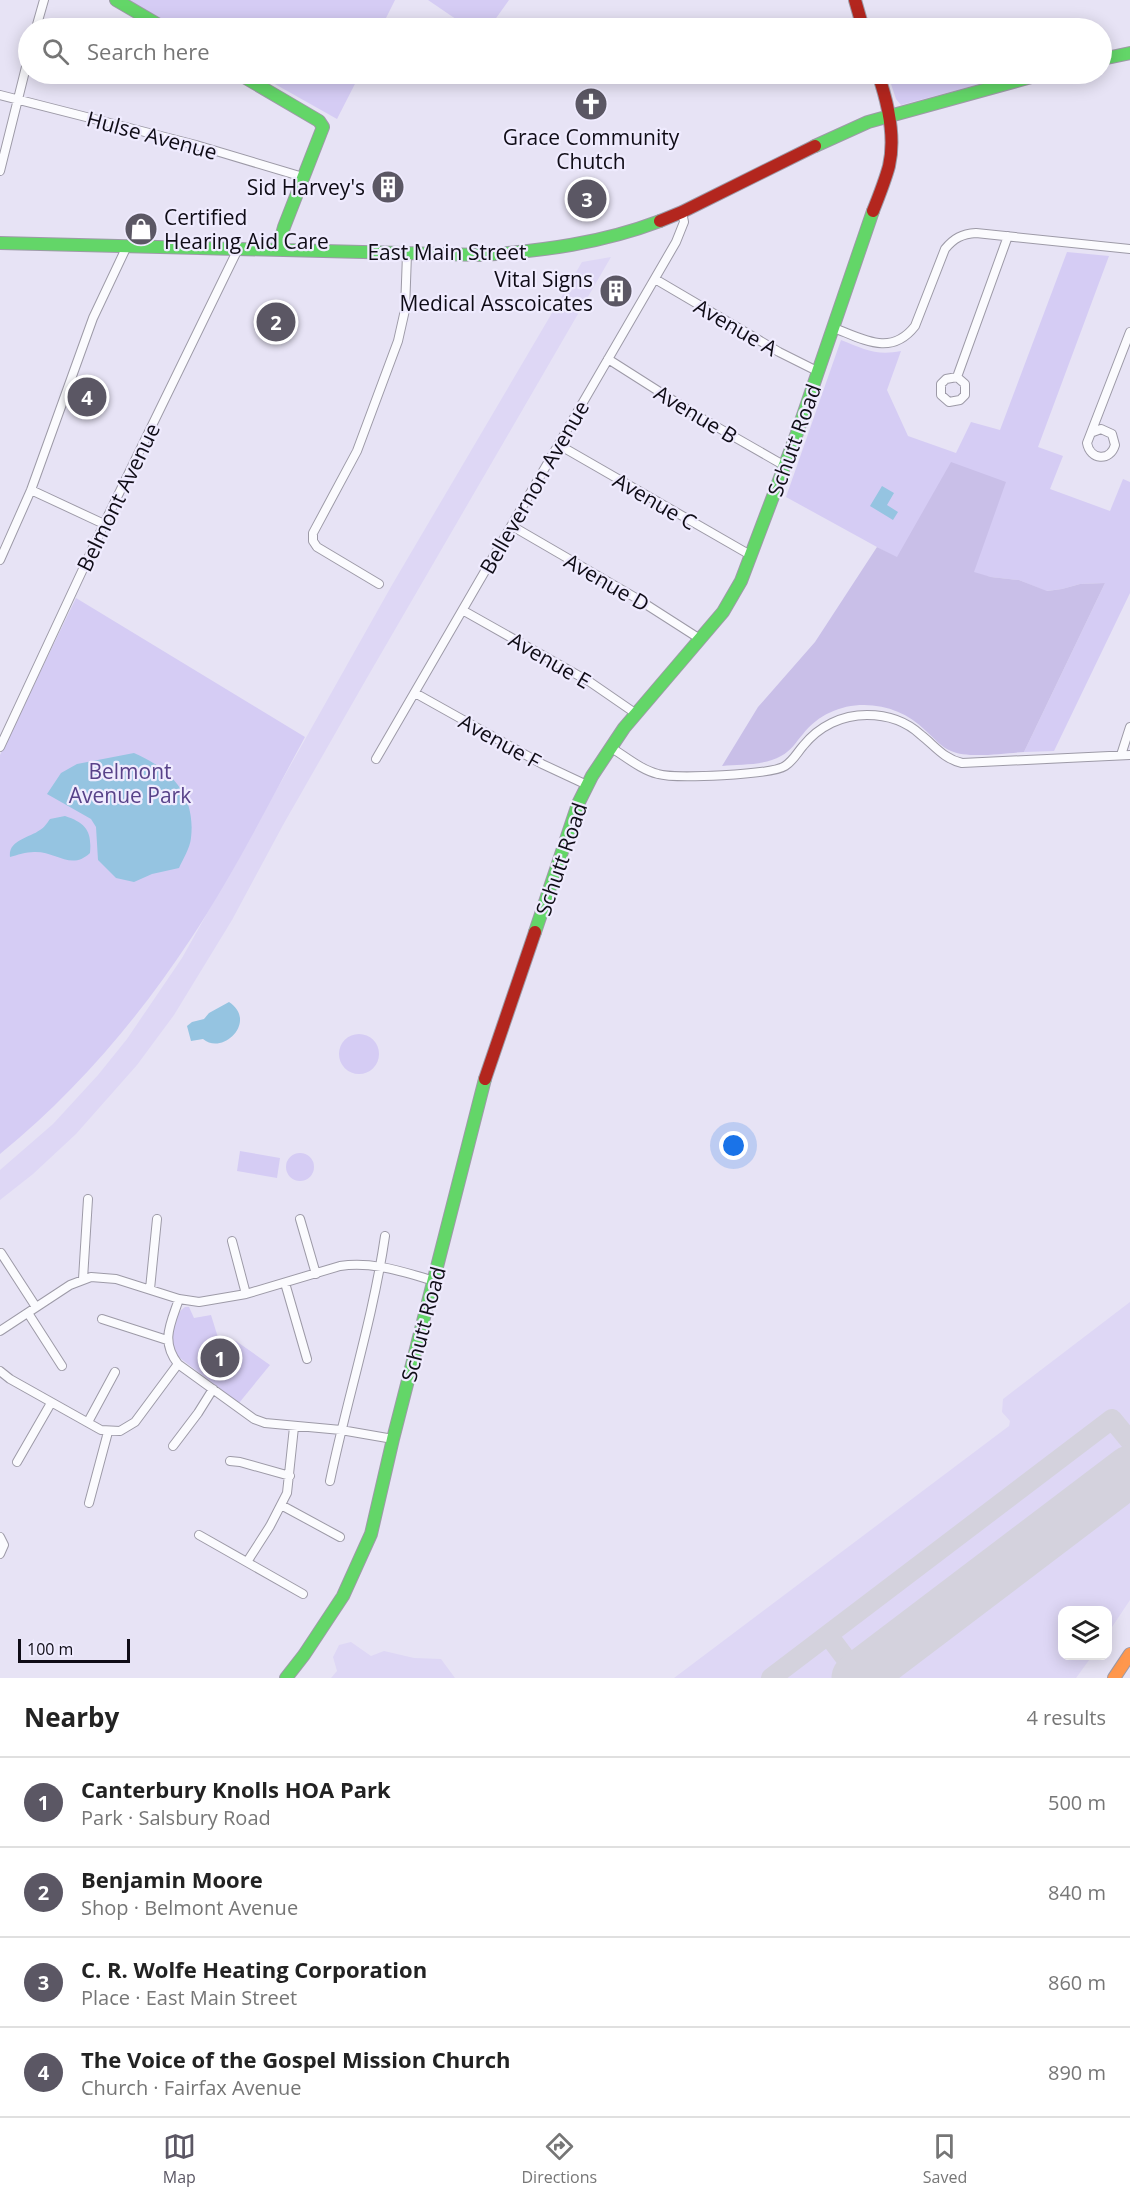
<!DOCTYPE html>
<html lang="en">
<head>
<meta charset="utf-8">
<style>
  body { margin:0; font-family:"Open Sans",sans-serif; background:#f6f6f6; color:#222 }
  .controls { position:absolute; right:18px; bottom:18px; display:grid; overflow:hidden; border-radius:12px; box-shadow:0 3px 15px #0003 }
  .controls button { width:54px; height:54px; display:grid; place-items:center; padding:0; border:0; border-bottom:2px solid #e0e0e0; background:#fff; color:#222; font:30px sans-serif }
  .scale { position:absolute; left:18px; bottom:15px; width:112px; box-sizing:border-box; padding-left:6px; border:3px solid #0f0c16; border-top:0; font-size:16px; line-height:21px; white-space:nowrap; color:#0f0c16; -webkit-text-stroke:4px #efebfe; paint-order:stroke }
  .you { position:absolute; left:734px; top:1146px; width:21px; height:21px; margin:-15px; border:4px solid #fff; border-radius:50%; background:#1a73e8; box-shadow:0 0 0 9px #1a73e833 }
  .badge { display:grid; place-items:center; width:39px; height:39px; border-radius:50%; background:#5b5764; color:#fff; font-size:20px; font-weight:700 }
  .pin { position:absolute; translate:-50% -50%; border:3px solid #fff; box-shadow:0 2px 6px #0006 }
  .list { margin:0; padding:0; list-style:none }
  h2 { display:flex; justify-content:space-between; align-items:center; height:78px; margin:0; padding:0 24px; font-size:26px }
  h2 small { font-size:20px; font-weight:400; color:#767676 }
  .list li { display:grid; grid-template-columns:39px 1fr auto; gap:18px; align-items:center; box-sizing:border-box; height:90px; padding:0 24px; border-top:2px solid #e0e0e0 }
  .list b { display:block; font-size:22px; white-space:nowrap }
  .list p { margin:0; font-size:20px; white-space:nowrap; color:#767676 }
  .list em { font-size:20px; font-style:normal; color:#767676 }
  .icon { flex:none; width:33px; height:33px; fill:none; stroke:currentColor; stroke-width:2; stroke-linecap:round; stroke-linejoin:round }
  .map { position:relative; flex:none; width:1130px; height:1678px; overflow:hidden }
  .search { position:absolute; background:#fff; box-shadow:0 3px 15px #0003; left:18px; right:18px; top:18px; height:66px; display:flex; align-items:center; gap:15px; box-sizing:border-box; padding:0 21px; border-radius:33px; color:#767676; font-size:22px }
  .sheet { height:438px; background:#fff }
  nav { display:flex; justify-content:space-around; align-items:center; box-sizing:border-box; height:84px; border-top:2px solid #e0e0e0; background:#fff; font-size:16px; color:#767676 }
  nav a { display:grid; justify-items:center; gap:3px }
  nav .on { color:#5b5764 }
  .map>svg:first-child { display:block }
</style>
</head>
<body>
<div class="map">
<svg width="1130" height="1678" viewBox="0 0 1130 1678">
  <rect width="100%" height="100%" fill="#e7e3f5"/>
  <!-- built -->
  <path fill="#ded7f5" d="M611,257L364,683L283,825L232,920L174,1015L137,1065L76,1134L33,1174L0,1200V1170L53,1124L98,1075L127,1039L182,958L392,585L582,262Z
    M1130,1302V1600L1108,1633V1610H1062V1656H1092L1076,1678H674L1009,1426L1010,1421L1002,1412L1003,1399Z
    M351,1642L371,1656L384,1651L414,1658L441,1659L455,1678H331L337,1671L333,1657L339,1645Z"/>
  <!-- green -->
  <path fill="#d5ccf4" d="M128,0H395L381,28H178Z
    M428,0H509L489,28H469Z
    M257,74H360L337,119Z
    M892,74H1017L901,105L896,99L891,84L893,83Z
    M1067,252L1109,256L1038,447L1063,456L1050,489L1110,511L1123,479L1130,482V593L1054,751L1024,752L1105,583L1080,584L1062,589L1046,591L1019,580L991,577L897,558L786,497L841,340C864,349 876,356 901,351L887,390L908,436L956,453L971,422L1000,430Z
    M76,598L305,737C268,805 233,875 190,940C138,1019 74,1094 0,1154V755Z
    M339 1054a20 20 0 1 1 40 0a20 20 0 1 1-40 0Z
    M240,1151L280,1158L277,1178L237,1171Z
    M286 1167a14 14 0 1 1 28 0a14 14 0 1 1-28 0Z
    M185,1307H189L194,1318L211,1315L220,1344L236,1341L270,1365L239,1403L176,1355C169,1340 171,1316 185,1307Z"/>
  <!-- forest -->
  <path fill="#c9bfe8" d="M951,462L1006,482L974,572L991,577L1019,580L1047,591L1062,589L1080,584L1105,583L1024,752C1004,753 969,759 951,751C941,747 934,738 926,731C909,714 888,705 864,705C840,705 818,715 803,734C796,742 791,751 781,756C764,766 740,764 722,766L758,707L815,642L877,547L897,557Z"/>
  <!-- water -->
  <path fill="#95c4e1" d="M882,486L894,493L887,505L898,512L893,520L870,506Z
    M134,753C171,769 196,795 191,838C190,848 183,859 179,868L152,874L134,882L116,878L98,860L96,827L91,819L47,794L61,773L77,764Z
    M65,816C86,823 92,831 90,853C71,871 56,851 34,852C26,852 17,855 10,857C8,840 29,838 40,830C44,828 47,823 50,819Z
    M229,1002C258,1021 223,1056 203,1039L191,1041L187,1026L192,1022L204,1019L209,1013Z"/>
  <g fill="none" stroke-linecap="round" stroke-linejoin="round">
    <!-- taxiway -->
    <path stroke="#d4d2dd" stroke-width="20" d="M828,1635L859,1676
      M771,1678L1112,1419L1130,1441"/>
    <!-- runway -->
    <path stroke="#d4d2dd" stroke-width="51" d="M857,1678L1130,1471"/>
    <!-- street casing -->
    <g stroke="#9d9aa7" stroke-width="10">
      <path id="street" d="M36,28L44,0
        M0,95L196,145L303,177
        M0,171L28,59
        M655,279L779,352L819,372
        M834,328C863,339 891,357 915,326L945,249C954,238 962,234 976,233L1130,249
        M608,359L696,415L785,466
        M957,377L946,379L941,384V395L949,402L960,400L965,395V384L957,377L1008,236
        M1093,432L1101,429L1112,434L1115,445C1110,462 1090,460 1087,443L1130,332
        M559,445L752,556
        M31,490L104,524
        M512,526L636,598L700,639
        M0,560L31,490L93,318L127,246
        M379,584L317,547L313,541V533L357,451L398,341L405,310L407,254
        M464,611L590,682L635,713
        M415,693L542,764L587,785
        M0,747L104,524L238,249
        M610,747C625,756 641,770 658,774C675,779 771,775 785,766C793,761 797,753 803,746C819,726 842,715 867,715C887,715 906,721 921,735C935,746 944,759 962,763L1130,755
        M1121,755L1130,727
        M376,759L676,242L684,222L682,212
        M300,1219L316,1274
        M232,1241L246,1294
        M1,1253L36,1307
        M83,1279L88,1199
        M285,1283L307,1359
        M150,1289L157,1219
        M179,1299C171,1323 160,1341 178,1364L254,1419L265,1423L341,1430L393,1439
        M28,1313L62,1366
        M102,1319L167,1340
        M0,1331L70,1285L91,1277L116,1279L179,1299L199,1302L246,1294L340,1266C373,1261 403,1272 435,1281
        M0,1371L10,1379L101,1430L120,1431L135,1422L178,1364
        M88,1422L115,1372
        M173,1446L198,1413L213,1389
        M230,1461L240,1462L290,1476
        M17,1462L51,1403
        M330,1481C347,1399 373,1319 385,1236
        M89,1503L108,1432
        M281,1505L340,1537
        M199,1535L303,1594
        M0,1537L4,1545L0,1554
        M247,1562L270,1526L287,1493L294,1427"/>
    </g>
    <!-- fast casing -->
    <g stroke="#9d9aa7" stroke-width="14">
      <path id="fast" d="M116,0L164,28
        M1102,59L1130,53
        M239,74L319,121L323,127L284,227L278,249
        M815,146L868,122L1042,74
        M0,243L481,255C543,251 602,243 660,221
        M535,932L578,804L592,776L624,728L723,612L741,581L797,433L873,211
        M286,1678L304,1655L343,1596L371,1534L393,1439L485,1079"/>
    </g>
    <!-- slow casing -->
    <g stroke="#9d9aa7" stroke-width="14">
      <path id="slow" d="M1114,1678L1130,1654"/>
    </g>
    <!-- jam casing -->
    <g stroke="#9d9aa7" stroke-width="14">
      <path id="jam" d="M855,0L863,28
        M873,211C879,196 885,181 889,166C896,136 888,103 878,74
        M660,221L682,212L815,146
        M485,1079L535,932"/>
    </g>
    <!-- street -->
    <use href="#street" stroke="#fbfbfe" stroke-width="8"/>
    <!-- fast -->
    <use href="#fast" stroke="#63d668" stroke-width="12"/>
    <!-- slow -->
    <use href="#slow" stroke="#ff974d" stroke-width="12"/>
    <!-- jam -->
    <use href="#jam" stroke="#b3261e" stroke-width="12"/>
  </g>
  <!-- icons -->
  <defs>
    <g id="church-disc" transform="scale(1.725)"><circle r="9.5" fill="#5b5764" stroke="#efebfe"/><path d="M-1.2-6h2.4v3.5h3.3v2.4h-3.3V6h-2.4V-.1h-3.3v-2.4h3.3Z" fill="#fff"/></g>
    <g id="building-disc" transform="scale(1.725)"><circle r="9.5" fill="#5b5764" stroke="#efebfe"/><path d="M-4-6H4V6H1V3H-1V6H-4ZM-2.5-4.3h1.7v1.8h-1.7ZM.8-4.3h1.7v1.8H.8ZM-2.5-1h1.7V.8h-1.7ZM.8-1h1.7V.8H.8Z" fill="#fff"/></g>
    <g id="shop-disc" transform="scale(1.725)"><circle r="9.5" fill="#5b5764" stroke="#efebfe"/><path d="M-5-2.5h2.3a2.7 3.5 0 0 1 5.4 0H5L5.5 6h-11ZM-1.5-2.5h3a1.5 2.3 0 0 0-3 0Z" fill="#fff"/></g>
  </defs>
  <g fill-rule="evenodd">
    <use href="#church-disc" x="591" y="104"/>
    <use href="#building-disc" x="388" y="187"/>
    <use href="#shop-disc" x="141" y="229"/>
    <use href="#building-disc" x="616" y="291"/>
  </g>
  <g text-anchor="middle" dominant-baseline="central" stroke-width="4.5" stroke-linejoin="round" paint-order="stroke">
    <!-- street labels -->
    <g font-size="21" fill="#0f0c16" stroke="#efebfe">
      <text transform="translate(152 135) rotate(15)">Hulse Avenue</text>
      <text x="447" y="252">East Main Street</text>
      <text transform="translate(736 327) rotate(30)">Avenue A</text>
      <text transform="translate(696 414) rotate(31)">Avenue B</text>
      <text transform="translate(794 440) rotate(-70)">Schutt Road</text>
      <text transform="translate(534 487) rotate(-60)">Bellevernon Avenue</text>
      <text transform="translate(118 497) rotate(-64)">Belmont Avenue</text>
      <text transform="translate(655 501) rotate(30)">Avenue C</text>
      <text transform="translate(607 582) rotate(30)">Avenue D</text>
      <text transform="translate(550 660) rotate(30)">Avenue E</text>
      <text transform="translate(500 741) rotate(29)">Avenue F</text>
      <text transform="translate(561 859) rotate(-71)">Schutt Road</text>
      <text transform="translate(423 1324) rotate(-75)">Schutt Road</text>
    </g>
    <!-- poi labels -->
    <g font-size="21" fill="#0f0c16" stroke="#efebfe" text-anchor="end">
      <text x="591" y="137" text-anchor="middle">Grace Community<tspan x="591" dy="24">Chutch</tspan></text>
      <text x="365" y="187">Sid Harvey's</text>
      <text x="164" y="217" text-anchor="start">Certified<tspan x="164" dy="24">Hearing Aid Care</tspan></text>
      <text x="593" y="279">Vital Signs<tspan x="593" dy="24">Medical Asscoicates</tspan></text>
    </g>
    <!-- park labels -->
    <g font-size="21" fill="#584289" stroke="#efebfe">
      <text x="130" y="771">Belmont<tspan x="130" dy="24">Avenue Park</tspan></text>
    </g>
  </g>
</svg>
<div class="controls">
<button><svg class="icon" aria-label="layers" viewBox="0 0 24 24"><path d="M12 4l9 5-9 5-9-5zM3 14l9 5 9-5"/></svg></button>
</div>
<div class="scale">100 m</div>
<div class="you"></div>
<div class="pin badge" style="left:220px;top:1358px">1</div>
<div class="pin badge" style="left:276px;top:322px">2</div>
<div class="pin badge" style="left:587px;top:199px">3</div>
<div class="pin badge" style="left:87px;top:397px">4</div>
<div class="search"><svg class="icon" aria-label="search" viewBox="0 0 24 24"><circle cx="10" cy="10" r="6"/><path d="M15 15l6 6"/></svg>Search here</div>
</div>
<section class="sheet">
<h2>Nearby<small>4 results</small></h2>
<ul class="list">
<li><span class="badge">1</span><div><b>Canterbury Knolls HOA Park</b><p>Park · Salsbury Road</p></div><em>500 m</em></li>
<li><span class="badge">2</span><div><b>Benjamin Moore</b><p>Shop · Belmont Avenue</p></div><em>840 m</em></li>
<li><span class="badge">3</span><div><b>C. R. Wolfe Heating Corporation</b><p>Place · East Main Street</p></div><em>860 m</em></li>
<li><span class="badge">4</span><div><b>The Voice of the Gospel Mission Church</b><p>Church · Fairfax Avenue</p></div><em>890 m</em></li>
</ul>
</section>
<nav>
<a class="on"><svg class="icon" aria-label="map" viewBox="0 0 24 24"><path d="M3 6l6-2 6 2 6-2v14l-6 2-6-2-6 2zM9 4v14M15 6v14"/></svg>Map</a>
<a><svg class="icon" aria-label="directions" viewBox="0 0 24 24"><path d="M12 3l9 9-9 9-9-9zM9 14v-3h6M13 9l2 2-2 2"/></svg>Directions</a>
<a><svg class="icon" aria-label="saved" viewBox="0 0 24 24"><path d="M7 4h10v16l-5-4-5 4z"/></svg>Saved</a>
</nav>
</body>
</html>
